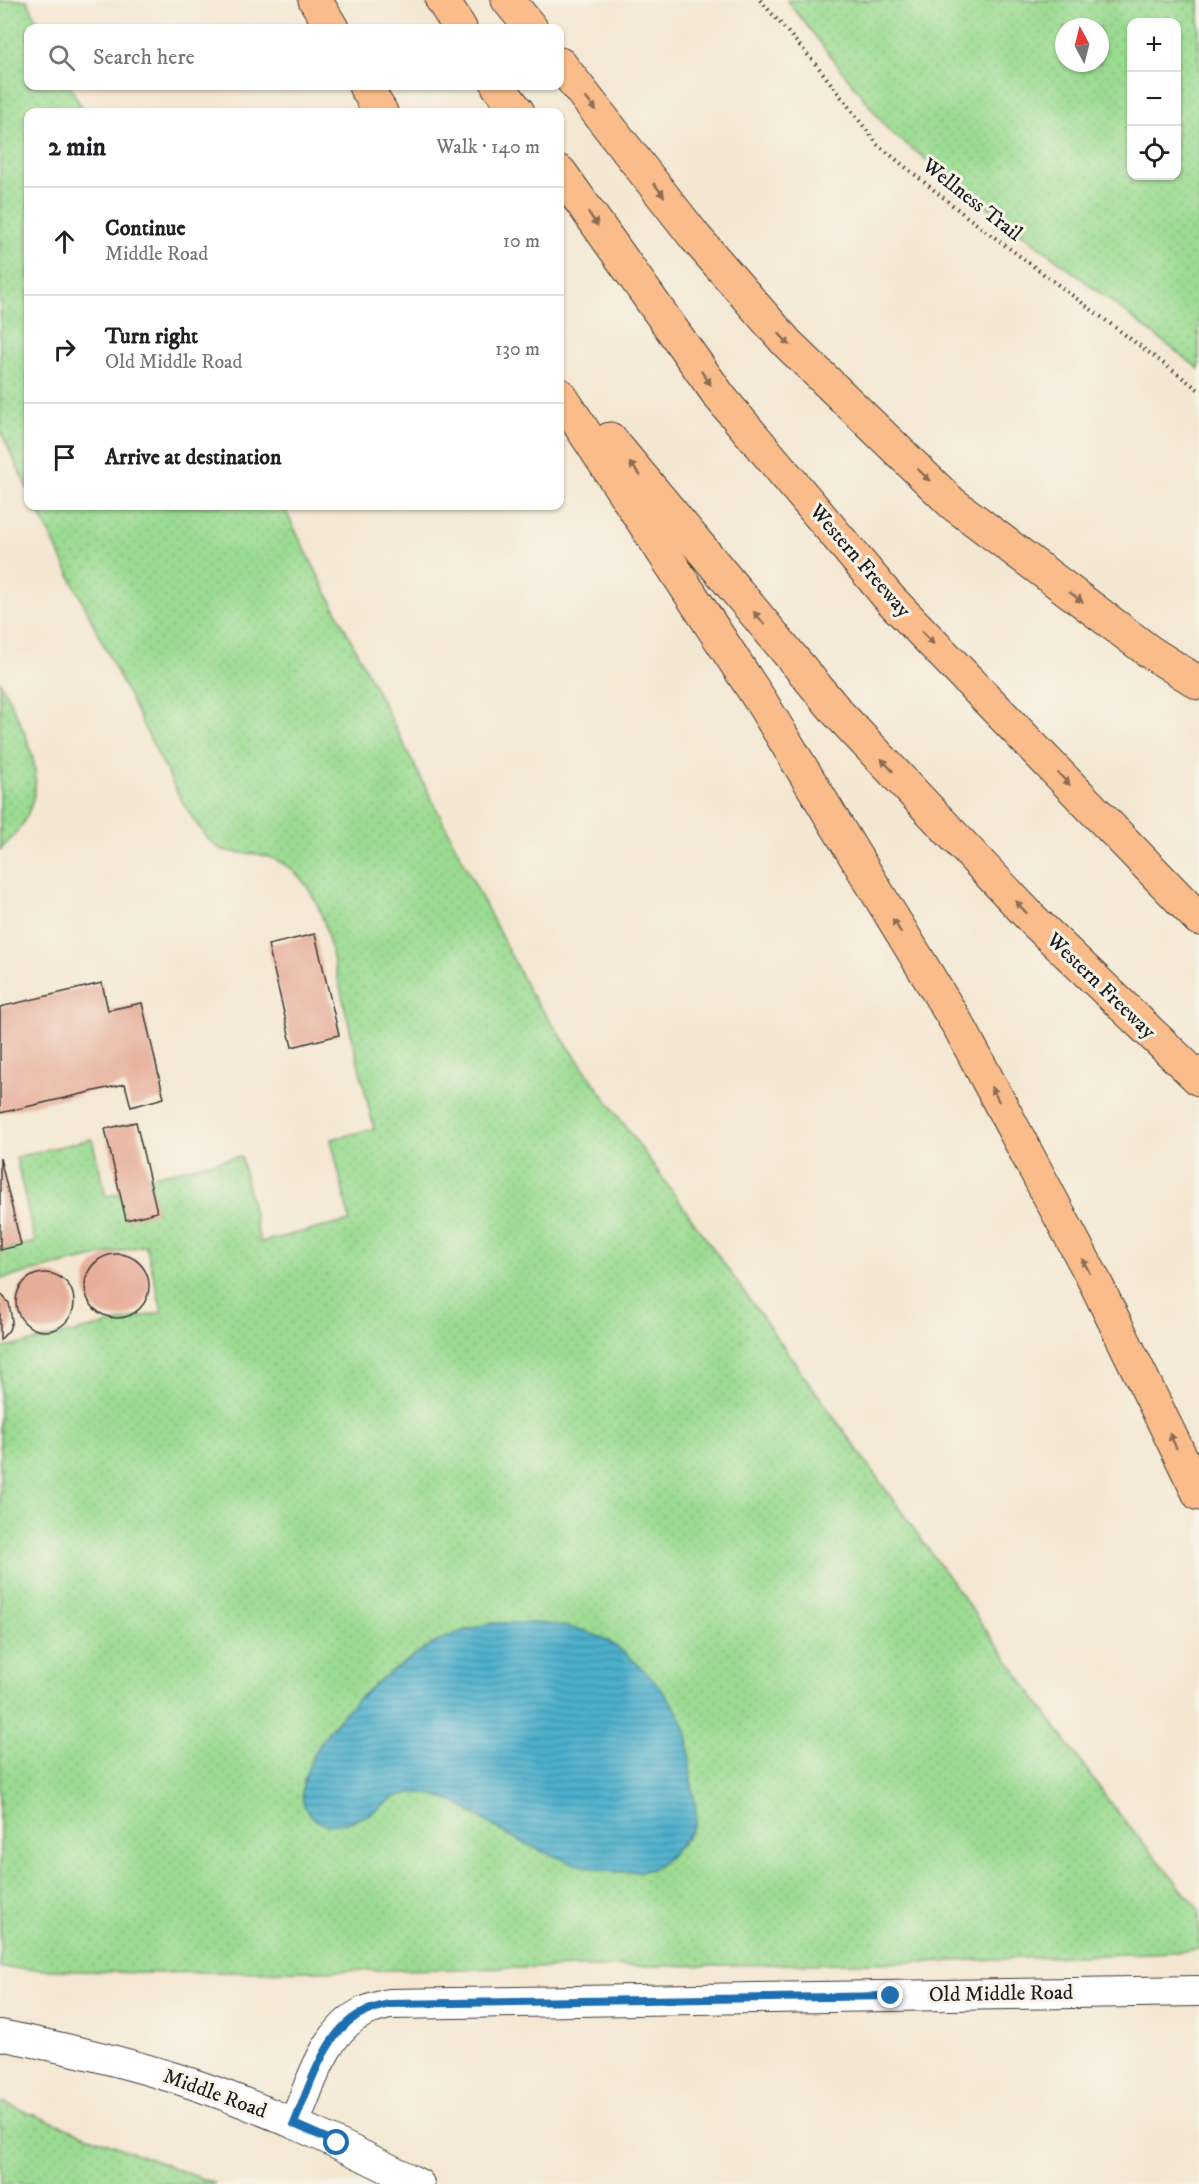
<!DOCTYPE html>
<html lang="en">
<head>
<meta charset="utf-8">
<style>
  body { margin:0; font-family:"IM FELL DW Pica",serif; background:#f2f2f2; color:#202124 }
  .controls { position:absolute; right:18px; top:18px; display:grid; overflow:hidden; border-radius:12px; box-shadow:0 2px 4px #0004 }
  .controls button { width:54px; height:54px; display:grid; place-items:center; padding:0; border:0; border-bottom:2px solid #e0e0e0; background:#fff; color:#202124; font:30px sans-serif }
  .compass { position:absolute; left:1055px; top:18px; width:54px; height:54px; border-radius:50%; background:#fff; box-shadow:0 2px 4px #0004; rotate:353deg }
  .stop { position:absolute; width:18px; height:18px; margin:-14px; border:4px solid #1f6fb2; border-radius:50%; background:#fff }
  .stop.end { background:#1f6fb2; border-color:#fff; box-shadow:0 2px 6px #0008 }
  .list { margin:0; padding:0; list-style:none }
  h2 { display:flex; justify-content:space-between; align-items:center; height:78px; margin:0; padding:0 24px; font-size:26px }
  h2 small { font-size:20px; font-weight:400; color:#757577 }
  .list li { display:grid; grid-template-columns:39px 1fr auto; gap:18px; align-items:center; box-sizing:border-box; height:108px; padding:0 24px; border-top:2px solid #e0e0e0 }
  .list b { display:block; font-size:22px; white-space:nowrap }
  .list p { margin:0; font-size:20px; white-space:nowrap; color:#757577 }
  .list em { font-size:20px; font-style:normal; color:#757577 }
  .icon { flex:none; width:33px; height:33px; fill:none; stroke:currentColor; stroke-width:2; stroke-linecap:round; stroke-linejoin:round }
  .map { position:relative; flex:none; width:1199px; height:2184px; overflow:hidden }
  .search { position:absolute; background:#fff; box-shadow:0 2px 4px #0004; left:24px; top:24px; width:540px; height:66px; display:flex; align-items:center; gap:15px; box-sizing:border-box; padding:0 21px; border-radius:12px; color:#757577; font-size:22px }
  .panel { position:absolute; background:#fff; box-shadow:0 2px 4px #0004; left:24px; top:108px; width:540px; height:402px; border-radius:12px }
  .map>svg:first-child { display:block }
</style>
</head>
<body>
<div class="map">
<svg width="1199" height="2184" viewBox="0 0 1199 2184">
  <defs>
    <pattern id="grass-dots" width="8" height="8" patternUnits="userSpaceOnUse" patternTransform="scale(1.5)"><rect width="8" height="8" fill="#9adb91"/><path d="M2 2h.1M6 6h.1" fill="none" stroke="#84bb7c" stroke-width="1.8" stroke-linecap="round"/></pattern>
    <pattern id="water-rules" width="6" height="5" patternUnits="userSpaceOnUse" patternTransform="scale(1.5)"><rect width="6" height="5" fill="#4db0cc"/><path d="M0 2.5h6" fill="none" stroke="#3f8ea5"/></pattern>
  </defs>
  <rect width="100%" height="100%" fill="#f7f3e8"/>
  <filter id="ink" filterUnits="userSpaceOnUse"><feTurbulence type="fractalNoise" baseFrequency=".0167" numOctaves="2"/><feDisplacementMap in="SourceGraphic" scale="12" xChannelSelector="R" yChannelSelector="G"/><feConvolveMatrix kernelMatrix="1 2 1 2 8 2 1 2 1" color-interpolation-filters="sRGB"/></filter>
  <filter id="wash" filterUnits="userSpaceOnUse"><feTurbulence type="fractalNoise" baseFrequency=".008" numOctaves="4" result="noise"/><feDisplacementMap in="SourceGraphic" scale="24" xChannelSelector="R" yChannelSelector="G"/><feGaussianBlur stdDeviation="1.35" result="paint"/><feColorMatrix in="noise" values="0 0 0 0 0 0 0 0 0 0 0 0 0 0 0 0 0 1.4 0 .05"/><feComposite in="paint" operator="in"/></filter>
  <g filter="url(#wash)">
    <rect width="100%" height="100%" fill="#f4e7d1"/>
    <!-- grass -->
    <path fill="url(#grass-dots)" stroke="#5b7c56" stroke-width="1.5" fill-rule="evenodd" d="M0,0H27L41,28H28V86H70L84,112H28V490L0,430Z
      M787,0H1199V369L889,131ZM1132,22H1176V176H1132ZM1064,27H1100V63H1064Z
      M36,506H283L530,993L1111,1804L1199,1910V1949L1175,1952L926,1962L316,1971L138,1973L0,1968V1349L162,1312L146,1245L0,1279V1250L35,1242L16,1157L92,1139L106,1196L120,1193L126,1219L157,1212L148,1177L241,1156L260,1242L350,1221L331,1139L374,1129L326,929C316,894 296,860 256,854C231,851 222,857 204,834C179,802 163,763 144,727C107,653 72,579 36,506Z
      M0,681C30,742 62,794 0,850Z
      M0,2103H3L216,2184H0Z"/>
    <!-- water -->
    <path fill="url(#water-rules)" stroke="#346674" stroke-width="1.5" d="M493,1623C528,1623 565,1621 598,1636C627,1649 669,1692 682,1721C691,1739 689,1760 691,1779C692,1792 698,1808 696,1821C693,1833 665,1863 654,1868C646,1871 636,1872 627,1872C587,1874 527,1847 493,1826C468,1811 453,1797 422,1793C413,1792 404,1794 396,1797C389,1800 384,1805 378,1809C359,1821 322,1836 307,1811C300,1800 302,1786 306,1775C322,1720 385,1672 433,1644C452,1633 472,1628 493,1623Z"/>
    <g id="blocks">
      <!-- building -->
      <path fill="#e6ad98" d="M315,934L339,1035L292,1047L268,945Z
        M102,983L108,1010L142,1003L164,1098L131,1107L125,1084L0,1113V1007Z
        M136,1122L157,1212L126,1220L105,1129Z
        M0,1158L21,1245L0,1250Z
        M85 1286a32 32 0 1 1 64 0a32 32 0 1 1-64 0Z
        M16 1302a29 29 0 1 1 58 0a29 29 0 1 1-58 0Z
        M0,1293L9,1303L12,1321L9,1330L0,1340Z"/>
    </g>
  </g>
  <g filter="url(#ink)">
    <use href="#blocks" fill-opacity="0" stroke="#3c3a37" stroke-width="1.5"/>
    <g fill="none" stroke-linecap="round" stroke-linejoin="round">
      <!-- street casing -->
      <g stroke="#3c3a37" stroke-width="32">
        <path id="street" d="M0,2035C61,2047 122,2061 181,2080C264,2107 343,2145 419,2184
          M294,2124C309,2087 326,2027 366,2011C373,2008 381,2006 389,2004L1199,1991"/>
      </g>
      <!-- highway casing -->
      <g stroke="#3c3a37" stroke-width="35">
        <path id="highway" d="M315,0L332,28
          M442,0L460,28
          M508,0L531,28
          M560,64L695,237L787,343L952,503L1150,652L1199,683
          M365,86L381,112
          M498,86L518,112
          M560,172L720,397L890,599L1199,919
          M560,395L762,703L961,1030L1095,1282L1199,1494
          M610,439L838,713L1035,922L1199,1079"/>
      </g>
      <!-- path -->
      <path stroke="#3c3a37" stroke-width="4" stroke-dasharray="1.5 4.5" stroke-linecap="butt" d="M760,0L819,68L878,145L966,216L1199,390"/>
      <!-- street -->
      <use href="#street" stroke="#fff" stroke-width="30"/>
      <!-- highway -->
      <use href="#highway" stroke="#f9bc8a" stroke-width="33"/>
    </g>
    <!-- one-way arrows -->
    <defs><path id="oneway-solid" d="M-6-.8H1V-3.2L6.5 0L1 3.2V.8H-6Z" transform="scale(1.5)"/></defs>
    <g fill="#8a6c53">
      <use href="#oneway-solid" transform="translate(591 104) rotate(51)"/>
      <use href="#oneway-solid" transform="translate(659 190) rotate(52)"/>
      <use href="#oneway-solid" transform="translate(593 219) rotate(55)"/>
      <use href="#oneway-solid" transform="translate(784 339) rotate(48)"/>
      <use href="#oneway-solid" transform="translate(706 378) rotate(55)"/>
      <use href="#oneway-solid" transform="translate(635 469) rotate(-130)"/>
      <use href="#oneway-solid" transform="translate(924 475) rotate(44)"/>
      <use href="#oneway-solid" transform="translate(1076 597) rotate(37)"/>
      <use href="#oneway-solid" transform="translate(759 618) rotate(-130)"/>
      <use href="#oneway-solid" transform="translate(928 638) rotate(46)"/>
      <use href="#oneway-solid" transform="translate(887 765) rotate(-133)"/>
      <use href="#oneway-solid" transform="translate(1064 779) rotate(46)"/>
      <use href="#oneway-solid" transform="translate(1021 907) rotate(-133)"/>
      <use href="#oneway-solid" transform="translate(897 926) rotate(-121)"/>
      <use href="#oneway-solid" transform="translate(995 1094) rotate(-118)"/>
      <use href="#oneway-solid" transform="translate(1086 1266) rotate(-118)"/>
      <use href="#oneway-solid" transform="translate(1173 1441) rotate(-116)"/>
    </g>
  </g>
  <g fill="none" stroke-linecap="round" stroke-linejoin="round" filter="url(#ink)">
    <!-- route -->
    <path stroke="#1f6fb2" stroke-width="8" d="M337,2143L294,2124C309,2087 326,2027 366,2011C373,2008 381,2006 389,2004L891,1996"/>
  </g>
  <g text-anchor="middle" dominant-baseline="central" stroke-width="6" stroke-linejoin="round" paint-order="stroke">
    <!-- street labels -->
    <g font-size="21" fill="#1c1c1c" stroke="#f7f3e8">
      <text transform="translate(972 200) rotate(38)">Wellness Trail</text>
      <text transform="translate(860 561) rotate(49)">Western Freeway</text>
      <text transform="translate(1101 986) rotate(44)">Western Freeway</text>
      <text transform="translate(1001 1994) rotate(-1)">Old Middle Road</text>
      <text transform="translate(215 2094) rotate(20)">Middle Road</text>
    </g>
  </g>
</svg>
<div class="controls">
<button>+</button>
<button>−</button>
<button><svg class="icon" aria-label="locate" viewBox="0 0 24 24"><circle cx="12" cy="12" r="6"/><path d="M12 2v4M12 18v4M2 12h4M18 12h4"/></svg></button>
</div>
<svg class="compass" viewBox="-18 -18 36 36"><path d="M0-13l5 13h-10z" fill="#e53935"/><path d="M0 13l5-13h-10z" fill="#757577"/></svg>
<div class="stop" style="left:337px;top:2143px"></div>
<div class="stop end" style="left:891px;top:1996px"></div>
<div class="search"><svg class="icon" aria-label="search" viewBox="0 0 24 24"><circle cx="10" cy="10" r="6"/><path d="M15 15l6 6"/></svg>Search here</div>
<section class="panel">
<h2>2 min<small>Walk · 140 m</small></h2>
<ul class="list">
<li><svg class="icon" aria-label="ahead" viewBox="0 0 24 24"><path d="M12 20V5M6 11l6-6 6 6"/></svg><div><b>Continue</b><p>Middle Road</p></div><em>10 m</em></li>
<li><svg class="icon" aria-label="right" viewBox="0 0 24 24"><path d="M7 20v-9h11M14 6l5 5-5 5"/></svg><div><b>Turn right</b><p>Old Middle Road</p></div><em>130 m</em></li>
<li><svg class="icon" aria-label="arrive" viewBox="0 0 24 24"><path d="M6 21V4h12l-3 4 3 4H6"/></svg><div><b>Arrive at destination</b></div></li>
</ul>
</section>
</div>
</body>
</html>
